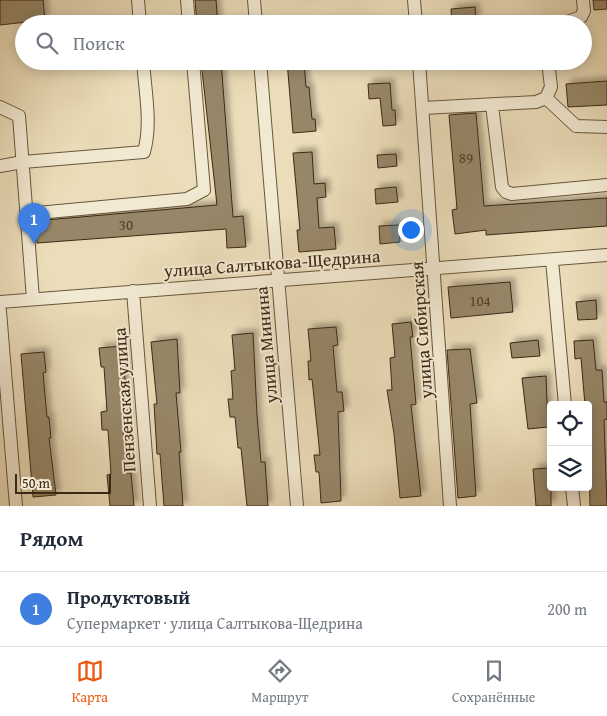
<!DOCTYPE html>
<html lang="ru">
<head>
<meta charset="utf-8">
<style>
  body { margin:0; font-family:"Gentium Book Plus",serif; background:#f6f6f7; color:#1f2937 }
  .controls { position:absolute; right:15px; bottom:15px; display:grid; overflow:hidden; border-radius:5px; box-shadow:0 2px 12px #0003 }
  .controls button { width:45px; height:45px; display:grid; place-items:center; padding:0; border:0; border-bottom:1px solid #e0e1e3; background:#fff; color:#1f2937; font:25px sans-serif }
  .scale { position:absolute; left:15px; bottom:12px; width:96px; box-sizing:border-box; padding-left:5px; border:2px solid #3d2913; border-top:0; font-size:14px; line-height:18px; white-space:nowrap; color:#3d2913; -webkit-text-stroke:4px #f2e9d2; paint-order:stroke }
  .you { position:absolute; left:410px; top:229px; width:18px; height:18px; margin:-12px; border:4px solid #fff; border-radius:50%; background:#1a73e8; box-shadow:0 0 0 8px #1a73e833 }
  .badge { display:grid; place-items:center; width:32px; height:32px; border-radius:50%; background:#ea580c; color:#fff; font-size:16px; font-weight:700 }
  .pin { position:absolute; translate:-50% -41px; filter:drop-shadow(0 1px 2px #0008) }
  .pin::after { content:''; position:absolute; top:26px; width:18px; height:15px; background:inherit; clip-path:polygon(0 0,100% 0,50% 100%) }
  .list { margin:0; padding:0; list-style:none }
  h2 { display:flex; justify-content:space-between; align-items:center; height:65px; margin:0; padding:0 20px; font-size:21px }
  h2 small { font-size:16px; font-weight:400; color:#747a83 }
  .list li { display:grid; grid-template-columns:32px 1fr auto; gap:15px; align-items:center; box-sizing:border-box; height:75px; padding:0 20px; border-top:1px solid #e0e1e3 }
  .list b { display:block; font-size:19px; white-space:nowrap }
  .list p { margin:0; font-size:16px; white-space:nowrap; color:#747a83 }
  .list em { font-size:16px; font-style:normal; color:#747a83 }
  .icon { flex:none; width:28px; height:28px; fill:none; stroke:currentColor; stroke-width:2; stroke-linecap:round; stroke-linejoin:round }
  .map { position:relative; flex:none; width:607px; height:506px; overflow:hidden }
  .search { position:absolute; background:#fff; box-shadow:0 2px 12px #0003; left:15px; right:15px; top:15px; height:55px; display:flex; align-items:center; gap:12px; box-sizing:border-box; padding:0 18px; border-radius:28px; color:#747a83; font-size:19px }
  .sheet { height:140px; background:#fff }
  nav { display:flex; justify-content:space-around; align-items:center; box-sizing:border-box; height:70px; border-top:1px solid #e0e1e3; background:#fff; font-size:14px; color:#747a83 }
  nav a { display:grid; justify-items:center; gap:2px }
  nav .on { color:#ea580c }
  .map>svg:first-child { display:block }
</style>
</head>
<body>
<div class="map">
<svg width="607" height="506" viewBox="0 0 607 506">
  <defs>
    <filter id="shadow"><feDropShadow dx="4.5" dy="-4.5" stdDeviation="2.5" flood-color="#0004"/></filter>
  </defs>
  <rect width="100%" height="100%" fill="#ebddb9"/>
  <filter id="stains"><feTurbulence type="fractalNoise" baseFrequency=".004" numOctaves="4"/><feColorMatrix values="0 0 0 0 .2 0 0 0 0 .09 0 0 0 0 .02 0 0 0 .5 -.17"/></filter>
  <radialGradient id="worn" r=".72"><stop offset=".6" stop-color="#630" stop-opacity="0"/><stop offset="1" stop-color="#630" stop-opacity=".3"/></radialGradient>
  <!-- building -->
  <path fill="#978769" stroke="#3d2913" filter="url(#shadow)" d="M0,0H43L45,20L0,25Z
    M195,0H216L218,24H197Z
    M593,0H607V9L594,10Z
    M475,7L476,24H452L451,9Z
    M201,61H221L233,217L243,216L246,247L227,248L226,229L37,243L35,221L217,205Z
    M287,61H304L306,87H309L312,119H315L316,131L293,133Z
    M607,81V105L568,107L566,84Z
    M390,83L392,110H395L396,125L383,126L380,98L369,99L368,84Z
    M476,113L484,206L607,198V226L486,235V230L455,234L452,210L457,209L449,115Z
    M312,152L314,184L325,183L326,197L317,198L319,228L334,227L336,249L299,252L297,230H300L293,153Z
    M396,154L397,166L378,168L377,155Z
    M396,187L398,202L376,204L375,189Z
    M399,225L400,242L380,244L379,226Z
    M510,282L513,312L451,318L448,287Z
    M596,300L597,319L578,320L576,302Z
    M411,322L413,337H410L416,404L411,405L421,496L400,498L394,434L387,390H392L390,358L395,357L392,324Z
    M336,327L338,345L333,346L337,392H342L344,411L338,412L341,501L321,503L319,472H316L314,455H320L312,379L309,380L308,361H311L308,329Z
    M253,333L257,415L261,462H265L268,506H247L241,448H238L235,417H230L228,399H233L231,371L235,370L232,335Z
    M177,339L180,393H176L181,452H179L183,506H164L160,454H157L154,404H157L151,342Z
    M538,340L540,356L512,358L510,343Z
    M593,340L596,370H602L604,402H607V419L604,420L607,506H590L588,405H585L581,358L575,359L574,341Z
    M123,346L128,428H123L126,473H131L134,506H110L107,475L111,474L108,430H102L101,412L107,411L104,367H101L99,348Z
    M470,349L477,403L470,404L476,496L458,498L447,350Z
    M44,352L46,372L43,373L47,417H49L51,438H49L56,495L33,497L21,354Z
    M546,376L548,427L528,429L522,378Z
    M551,468V506H536L533,469Z"/>
  <g fill="none" stroke-linecap="round" stroke-linejoin="round">
    <!-- minor casing -->
    <g stroke="#68563c" stroke-width="14">
      <path id="minor" d="M138,0L140,24
        M187,0L189,24
        M254,0L256,24
        M414,0L416,24
        M562,24L581,17L584,11L583,0
        M260,61L297,506
        M419,61L450,506
        M546,98L576,126L607,127
        M492,105L502,187L506,192L512,194L607,185
        M0,107L19,116L33,299
        M423,108L536,102L546,98L551,87L548,61
        M0,166L23,162L144,152C152,123 145,91 143,61
        M27,214L187,199L204,190L193,61
        M552,260L565,405
        M133,291L150,506
        M0,302L607,255
        M0,311L16,506
        M572,487L574,506"/>
    </g>
    <!-- minor -->
    <use href="#minor" stroke="#f2e9d2" stroke-width="12"/>
  </g>
  <g text-anchor="middle" dominant-baseline="central" stroke-width="4" stroke-linejoin="round" paint-order="stroke">
    <!-- number labels -->
    <g font-size="15" fill="#544028">
      <text x="466" y="157">89</text>
      <text x="126" y="224">30</text>
      <text x="480" y="300">104</text>
    </g>
    <!-- street labels -->
    <g font-size="18" fill="#3d2913" stroke="#f2e9d2">
      <text transform="translate(272 263) rotate(-4)">улица Салтыкова-Щедрина</text>
      <text transform="translate(421 330) rotate(-94)">улица Сибирская</text>
      <text transform="translate(266 345) rotate(-95)">улица Минина</text>
      <text transform="translate(124 400) rotate(-94)">Пензенская улица</text>
    </g>
  </g>
  <rect width="100%" height="100%" filter="url(#stains)"/>
  <rect width="100%" height="100%" fill="url(#worn)"/>
</svg>
<div class="controls">
<button><svg class="icon" aria-label="locate" viewBox="0 0 24 24"><circle cx="12" cy="12" r="6"/><path d="M12 2v4M12 18v4M2 12h4M18 12h4"/></svg></button>
<button><svg class="icon" aria-label="layers" viewBox="0 0 24 24"><path d="M12 4l9 5-9 5-9-5zM3 14l9 5 9-5"/></svg></button>
</div>
<div class="scale">50 m</div>
<div class="you"></div>
<div class="pin badge" style="left:34px;top:244px;background:#3f7fe0">1</div>
<div class="search"><svg class="icon" aria-label="search" viewBox="0 0 24 24"><circle cx="10" cy="10" r="6"/><path d="M15 15l6 6"/></svg>Поиск</div>
</div>
<section class="sheet">
<h2>Рядом<small></small></h2>
<ul class="list">
<li><span class="badge" style="background:#3f7fe0">1</span><div><b>Продуктовый</b><p>Супермаркет · улица Салтыкова-Щедрина</p></div><em>200 m</em></li>
</ul>
</section>
<nav>
<a class="on"><svg class="icon" aria-label="map" viewBox="0 0 24 24"><path d="M3 6l6-2 6 2 6-2v14l-6 2-6-2-6 2zM9 4v14M15 6v14"/></svg>Карта</a>
<a><svg class="icon" aria-label="directions" viewBox="0 0 24 24"><path d="M12 3l9 9-9 9-9-9zM9 14v-3h6M13 9l2 2-2 2"/></svg>Маршрут</a>
<a><svg class="icon" aria-label="saved" viewBox="0 0 24 24"><path d="M7 4h10v16l-5-4-5 4z"/></svg>Сохранённые</a>
</nav>
</body>
</html>
